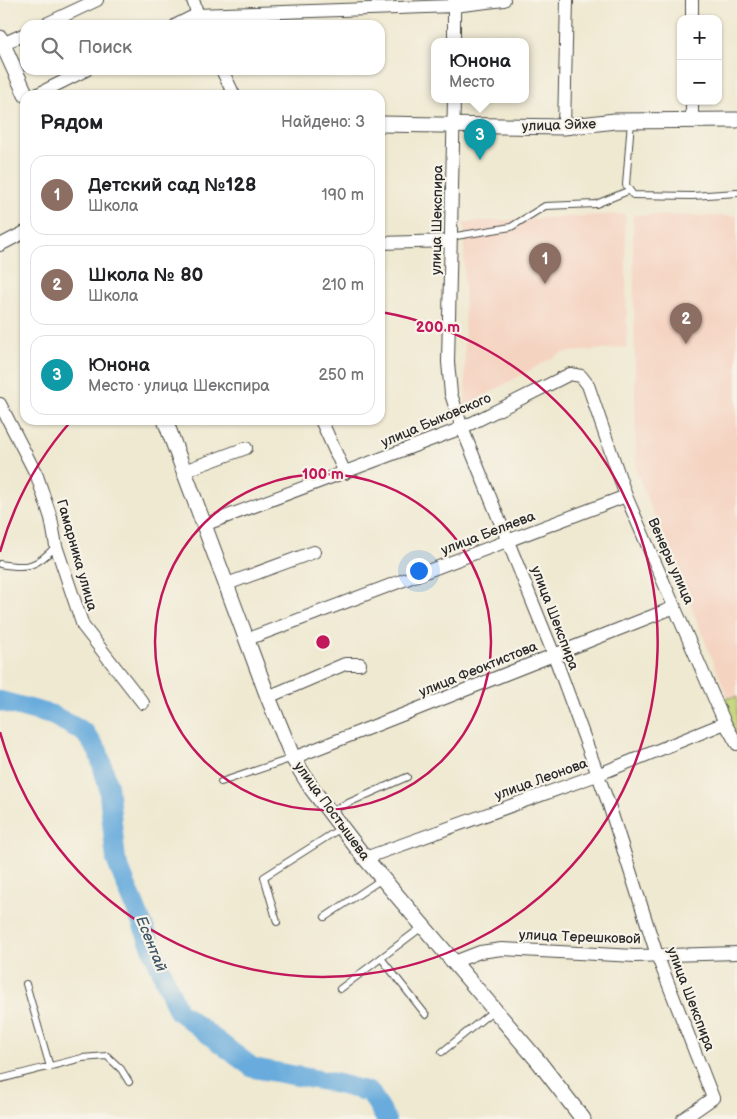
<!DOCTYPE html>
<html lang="ru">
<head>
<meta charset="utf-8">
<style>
  body { margin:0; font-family:"Balsamiq Sans",sans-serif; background:#f6f6f6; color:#202124 }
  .controls { position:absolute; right:15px; top:15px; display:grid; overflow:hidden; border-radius:10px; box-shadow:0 1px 4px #0004 }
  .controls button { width:45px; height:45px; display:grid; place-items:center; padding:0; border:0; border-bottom:1px solid #e0e0e0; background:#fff; color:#202124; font:25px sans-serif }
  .you { position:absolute; left:418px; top:570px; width:18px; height:18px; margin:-12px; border:4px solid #fff; border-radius:50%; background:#1a73e8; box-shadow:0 0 0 8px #1a73e833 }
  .badge { display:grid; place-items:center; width:32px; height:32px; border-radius:50%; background:#b5179e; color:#fff; font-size:16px; font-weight:700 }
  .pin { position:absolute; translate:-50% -41px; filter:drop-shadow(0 1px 2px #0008) }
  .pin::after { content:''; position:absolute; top:26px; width:18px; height:15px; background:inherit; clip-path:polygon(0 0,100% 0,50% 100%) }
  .popup { position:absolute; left:431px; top:38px; width:98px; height:65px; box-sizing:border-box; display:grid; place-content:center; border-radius:10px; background:#fff; filter:drop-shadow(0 1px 4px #0005); font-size:16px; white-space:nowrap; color:#757577 }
  .popup b { font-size:19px; color:#202124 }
  .popup::after { content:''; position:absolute; left:50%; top:100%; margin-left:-10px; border:10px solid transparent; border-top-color:#fff }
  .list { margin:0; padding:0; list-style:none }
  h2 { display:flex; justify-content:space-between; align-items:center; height:65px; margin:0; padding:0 20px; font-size:21px }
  h2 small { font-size:16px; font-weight:400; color:#757577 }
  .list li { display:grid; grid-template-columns:32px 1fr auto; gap:15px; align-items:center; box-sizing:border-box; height:80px; margin:0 10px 10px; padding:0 10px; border:1px solid #e0e0e0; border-radius:15px }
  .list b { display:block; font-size:19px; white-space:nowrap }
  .list p { margin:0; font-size:16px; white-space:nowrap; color:#757577 }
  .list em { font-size:16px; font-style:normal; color:#757577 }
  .icon { flex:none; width:28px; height:28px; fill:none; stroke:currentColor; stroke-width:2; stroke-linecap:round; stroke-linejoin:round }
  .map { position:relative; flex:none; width:737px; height:1119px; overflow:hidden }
  .search { position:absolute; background:#fff; box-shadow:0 1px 4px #0004; left:20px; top:20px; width:365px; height:55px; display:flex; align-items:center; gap:12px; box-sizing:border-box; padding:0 18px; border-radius:15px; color:#757577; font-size:19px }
  .panel { position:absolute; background:#fff; box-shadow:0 1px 4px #0004; left:20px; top:90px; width:365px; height:335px; border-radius:15px }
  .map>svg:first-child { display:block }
</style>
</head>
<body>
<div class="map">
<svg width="737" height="1119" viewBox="0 0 737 1119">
  <defs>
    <pattern id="park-tufts" width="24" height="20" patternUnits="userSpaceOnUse" patternTransform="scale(1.25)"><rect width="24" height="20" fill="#c1d376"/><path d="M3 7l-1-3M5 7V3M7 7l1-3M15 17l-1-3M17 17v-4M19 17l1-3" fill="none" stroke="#a6b566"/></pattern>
  </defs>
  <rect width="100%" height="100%" fill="#f7f3e8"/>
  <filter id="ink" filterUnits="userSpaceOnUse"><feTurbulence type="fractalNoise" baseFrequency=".02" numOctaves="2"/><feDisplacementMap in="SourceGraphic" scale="10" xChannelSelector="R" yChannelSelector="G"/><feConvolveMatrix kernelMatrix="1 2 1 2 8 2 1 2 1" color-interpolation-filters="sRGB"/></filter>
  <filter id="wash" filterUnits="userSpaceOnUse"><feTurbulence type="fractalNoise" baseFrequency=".0096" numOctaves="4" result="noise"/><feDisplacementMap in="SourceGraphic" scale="20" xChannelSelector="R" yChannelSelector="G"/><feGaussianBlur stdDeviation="1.12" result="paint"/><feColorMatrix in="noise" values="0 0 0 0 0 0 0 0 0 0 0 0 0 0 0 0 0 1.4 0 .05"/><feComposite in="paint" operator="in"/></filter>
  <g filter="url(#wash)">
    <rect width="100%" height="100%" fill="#efe9d1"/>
    <!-- built -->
    <path fill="#f5d3c1" d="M625,214L627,347L561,353L465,406L464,222Z
      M633,215L737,216V697L728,698L636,471Z"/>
    <!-- park -->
    <path fill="url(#park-tufts)" stroke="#767f50" d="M737,697V738L715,699Z"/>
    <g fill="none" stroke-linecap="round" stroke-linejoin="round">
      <!-- river -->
      <path stroke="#67abdc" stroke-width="20" d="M0,701L52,715L84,732L98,751L108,785L116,860L178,1011L253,1068L330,1082L370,1092L386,1119"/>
    </g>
  </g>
  <g filter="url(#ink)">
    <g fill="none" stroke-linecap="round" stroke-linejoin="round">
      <!-- service casing -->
      <g stroke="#484844" stroke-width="8">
        <path id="service" d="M631,121L626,185L633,195L692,196L737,193
          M450,237L511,227L545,206L596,204L628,191
          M0,564C28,569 36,567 56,546
          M221,782L293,758
          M330,811L407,777
          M325,917L382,879
          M277,922L264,877L341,828
          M381,958L426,1015
          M26,984L50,1067
          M340,989L422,927
          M442,1052L494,1010
          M0,1079L82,1058L107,1056L121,1069L129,1082"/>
      </g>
      <!-- minor casing -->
      <g stroke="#484844" stroke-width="14">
        <path id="minor" d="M193,0L201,25
          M454,0V41
          M692,19V0
          M44,25L97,0
          M176,25L196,15L454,6L504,0
          M0,45L25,34
          M222,70L234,95
          M36,95L86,70
          M454,99L448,362L451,394L462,428L554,655L609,805L657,955L713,1098L683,1119
          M692,121V101
          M564,127L567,0
          M380,243L450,241
          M0,245L25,232
          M0,404L37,476L51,518L56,546L83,626L143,703
          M321,420L345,473
          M184,471L246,448
          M204,525L462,428L570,374L581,376L588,385L626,496L725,723L737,744
          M227,584L314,552
          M248,639L626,496
          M268,697L345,664H360
          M293,758L675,607
          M365,858L597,775L725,723
          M454,962L480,952L502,949L635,956L737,953"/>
      </g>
      <!-- tertiary casing -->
      <g stroke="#484844" stroke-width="17">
        <path id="tertiary" d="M0,38L26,95
          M380,124L564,127L615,121L737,120
          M165,420L268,697L293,758L312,789L365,858L539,1062L583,1119"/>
      </g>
      <!-- service -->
      <use href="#service" stroke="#fff" stroke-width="6"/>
      <!-- minor -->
      <use href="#minor" stroke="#fff" stroke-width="12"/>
      <!-- tertiary -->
      <use href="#tertiary" stroke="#fff" stroke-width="15"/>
    </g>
  </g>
  <!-- distance rings -->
  <g fill="none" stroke="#c2185b" stroke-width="2.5">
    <circle cx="323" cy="642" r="168"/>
    <path d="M0 552A335 335 0 0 1 72 420M381 312A335 335 0 1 1 0 732"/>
  </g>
  <g text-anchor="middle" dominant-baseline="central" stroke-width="4.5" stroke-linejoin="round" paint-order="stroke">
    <!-- street labels -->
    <g font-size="14" fill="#2b2b2b" stroke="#f7f3e8">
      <text transform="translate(559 125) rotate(-2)">улица Эйхе</text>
      <text transform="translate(437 220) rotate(-89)">улица Шекспира</text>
      <text transform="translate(436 420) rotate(-23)">улица Быковского</text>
      <text transform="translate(488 533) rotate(-21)">улица Беляева</text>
      <text transform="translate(77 555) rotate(74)">Гамарника улица</text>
      <text transform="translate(671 561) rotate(66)">Венеры улица</text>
      <text transform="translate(555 618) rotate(69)">улица Шекспира</text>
      <text transform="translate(478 669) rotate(-22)">улица Феоктистова</text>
      <text transform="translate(541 779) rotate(-20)">улица Леонова</text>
      <text transform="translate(332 811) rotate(54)">улица Постышева</text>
      <text transform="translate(580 937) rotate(2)">улица Терешковой</text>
      <text transform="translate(691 999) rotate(69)">улица Шекспира</text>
    </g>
    <!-- water labels -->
    <g font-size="15" font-style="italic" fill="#405869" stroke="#f7f3e8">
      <text transform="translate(151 944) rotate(68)">Есентай</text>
    </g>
  </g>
  <circle cx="323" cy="642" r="8" fill="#c2185b" stroke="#f7f3e8" stroke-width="2.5"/>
  <g font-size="15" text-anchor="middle" font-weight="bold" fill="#c2185b" stroke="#f7f3e8" stroke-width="4.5" stroke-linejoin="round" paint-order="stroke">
    <text x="438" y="332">200 m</text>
    <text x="323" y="479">100 m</text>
  </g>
</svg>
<div class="controls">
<button>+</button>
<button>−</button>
</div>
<div class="you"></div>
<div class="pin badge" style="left:545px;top:284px;background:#8d6e63">1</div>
<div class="pin badge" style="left:686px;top:344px;background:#8d6e63">2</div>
<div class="pin badge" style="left:480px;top:160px;background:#0f9aa8">3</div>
<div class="popup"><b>Юнона</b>Место</div>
<div class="search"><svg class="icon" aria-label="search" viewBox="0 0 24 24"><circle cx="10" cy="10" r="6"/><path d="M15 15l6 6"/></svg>Поиск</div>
<section class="panel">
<h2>Рядом<small>Найдено: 3</small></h2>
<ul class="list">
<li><span class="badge" style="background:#8d6e63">1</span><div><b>Детский сад №128</b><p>Школа</p></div><em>190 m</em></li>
<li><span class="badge" style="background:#8d6e63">2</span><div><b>Школа № 80</b><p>Школа</p></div><em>210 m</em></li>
<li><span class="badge" style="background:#0f9aa8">3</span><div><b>Юнона</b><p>Место · улица Шекспира</p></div><em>250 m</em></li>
</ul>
</section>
</div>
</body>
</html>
